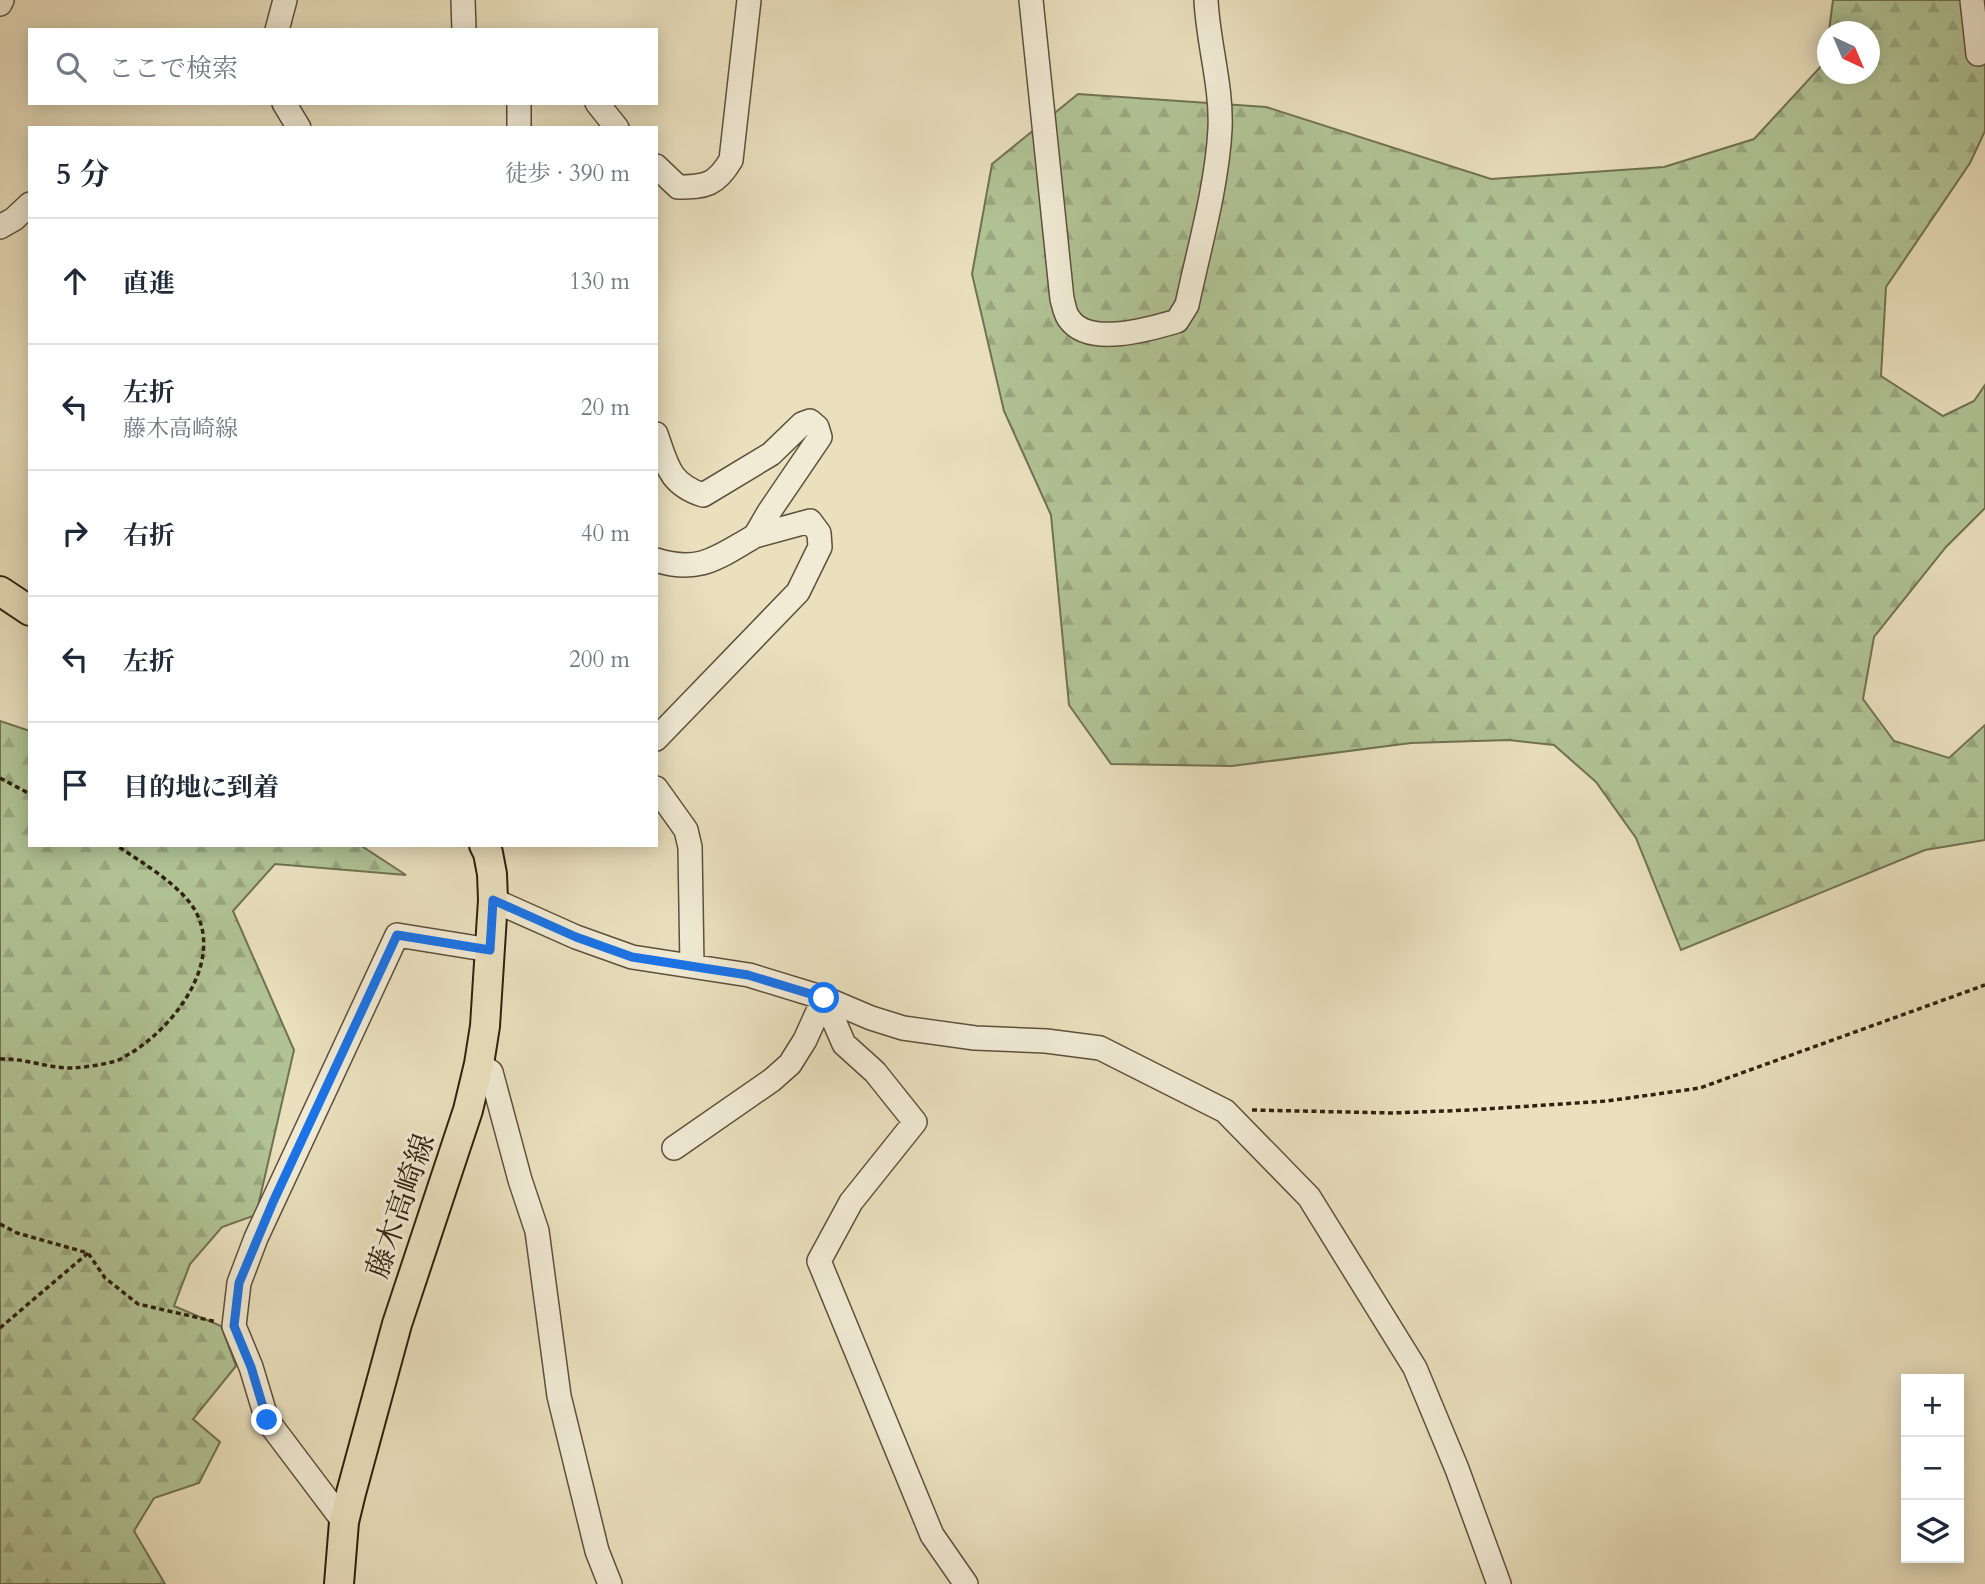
<!DOCTYPE html>
<html lang="ja">
<head>
<meta charset="utf-8">
<style>
  body { margin:0; font-family:Cardo,"Noto Serif JP",serif; background:#f2f2f3; color:#1f2937 }
  .controls { position:absolute; right:21px; bottom:21px; display:grid; overflow:hidden; border-radius:0px; box-shadow:0 4px 18px #0003 }
  .controls button { width:63px; height:63px; display:grid; place-items:center; padding:0; border:0; border-bottom:2px solid #e0e1e3; background:#fff; color:#1f2937; font:35px sans-serif }
  .compass { position:absolute; left:1817px; top:21px; width:63px; height:63px; border-radius:50%; background:#fff; box-shadow:0 4px 18px #0003; rotate:136deg }
  .stop { position:absolute; width:21px; height:21px; margin:-16px; border:5px solid #1a73e8; border-radius:50%; background:#fff }
  .stop.end { background:#1a73e8; border-color:#fff; box-shadow:0 2px 7px #0008 }
  .list { margin:0; padding:0; list-style:none }
  h2 { display:flex; justify-content:space-between; align-items:center; height:91px; margin:0; padding:0 28px; font-size:30px }
  h2 small { font-size:23px; font-weight:400; color:#747a83 }
  .list li { display:grid; grid-template-columns:46px 1fr auto; gap:21px; align-items:center; box-sizing:border-box; height:126px; padding:0 28px; border-top:2px solid #e0e1e3 }
  .list b { display:block; font-size:26px; white-space:nowrap }
  .list p { margin:0; font-size:23px; white-space:nowrap; color:#747a83 }
  .list em { font-size:23px; font-style:normal; color:#747a83 }
  .icon { flex:none; width:38px; height:38px; fill:none; stroke:currentColor; stroke-width:2; stroke-linecap:round; stroke-linejoin:round }
  .map { position:relative; flex:none; width:1985px; height:1584px; overflow:hidden }
  .search { position:absolute; background:#fff; box-shadow:0 4px 18px #0003; left:28px; top:28px; width:630px; height:77px; display:flex; align-items:center; gap:18px; box-sizing:border-box; padding:0 24px; border-radius:0px; color:#747a83; font-size:26px }
  .panel { position:absolute; background:#fff; box-shadow:0 4px 18px #0003; left:28px; top:126px; width:630px; height:721px; border-radius:0px }
  .map>svg:first-child { display:block }
</style>
</head>
<body>
<div class="map">
<svg width="1985" height="1584" viewBox="0 0 1985 1584">
  <defs>
    <pattern id="forest-firs" width="22" height="20" patternUnits="userSpaceOnUse" patternTransform="scale(1.75)"><rect width="22" height="20" fill="#b1c395"/><path d="M5 1l3.5 6h-7zM16 11l3.5 6h-7z" fill="#99a77f"/></pattern>
  </defs>
  <rect width="100%" height="100%" fill="#eae0be"/>
  <filter id="stains"><feTurbulence type="fractalNoise" baseFrequency=".00286" numOctaves="4"/><feColorMatrix values="0 0 0 0 .2 0 0 0 0 .09 0 0 0 0 .02 0 0 0 .5 -.17"/></filter>
  <radialGradient id="worn" r=".72"><stop offset=".6" stop-color="#630" stop-opacity="0"/><stop offset="1" stop-color="#630" stop-opacity=".3"/></radialGradient>
  <!-- forest -->
  <path fill="url(#forest-firs)" stroke="#707252" stroke-width="2" d="M1833,0H1985V131L1970,163L1886,287L1881,376L1943,416L1974,401L1985,385V508L1946,547L1874,637L1863,699L1894,741L1949,758L1985,725V840L1925,850L1681,950L1636,838L1596,782L1554,745L1509,740L1411,743L1232,766L1111,764L1069,705L1051,515L1004,411L972,274L992,164L1078,94L1266,107L1491,179L1664,167L1754,139L1824,63L1827,40L1828,74H1870V32L1829,31Z
    M0,721L30,731V845H360L406,875L275,864L233,911L294,1050L256,1215L222,1227L190,1264L174,1306L221,1326L236,1366L193,1419L220,1442L199,1483L154,1498L134,1531L165,1584H0Z"/>
  <g fill="none" stroke-linecap="round" stroke-linejoin="round">
    <!-- minor casing -->
    <g stroke="#5e503b" stroke-width="26">
      <path id="minor" d="M463,0L464,30
        M1031,0L1062,299C1064,305 1065,315 1070,320C1090,347 1150,329 1177,321L1187,305C1199,248 1217,187 1220,129C1222,86 1208,43 1206,0
        M1972,0L1978,54
        M0,4L2,0
        M277,30L285,0
        M284,103L299,128
        M519,103V128
        M597,103L617,128
        M656,166L678,187C706,187 716,185 731,160L749,0
        M0,227L14,219L30,204
        M656,434C667,465 669,484 703,495L771,454L802,424L810,421L817,427L820,437L769,512L755,536L810,521L819,533L820,547L798,592L656,739
        M656,560C700,574 718,557 755,536
        M656,788L686,830L690,847L692,966
        M493,900L576,937L632,957L749,975L824,998L871,1018L903,1028L975,1038L1046,1041L1100,1048L1225,1111L1309,1197L1415,1368L1457,1469L1499,1584
        M824,998L844,1044L875,1072L915,1122L851,1202L819,1261L932,1535L966,1584
        M479,1064L491,1072L520,1180L537,1231L559,1396L597,1551L610,1584
        M674,1148L772,1080L790,1064L805,1040L824,998
        M344,1522L267,1420L251,1367L234,1326L239,1283L256,1238L397,935L490,950"/>
    </g>
    <!-- major casing -->
    <g stroke="#2f200f" stroke-width="32">
      <path id="major" d="M0,591L30,611
        M339,1584L344,1522L351,1493L397,1324L468,1110L479,1064L485,1026L493,900L492,874L488,853L484,845"/>
    </g>
    <!-- path -->
    <path stroke="#2f200f" stroke-width="3.5" stroke-dasharray="5 3.5" stroke-linecap="butt" d="M0,778L30,794
      M0,1059C25,1058 50,1069 74,1068C86,1067 100,1065 112,1062C119,1061 125,1056 131,1053C172,1028 222,966 197,914C184,887 141,862 116,845
      M1252,1110L1393,1113L1470,1110L1607,1101L1700,1088L1985,985
      M0,1224L17,1233L88,1253L105,1278L138,1304L217,1322
      M0,1328L88,1253"/>
    <!-- minor -->
    <use href="#minor" stroke="#f1ebd5" stroke-width="23"/>
    <!-- major -->
    <use href="#major" stroke="#eae0be" stroke-width="28"/>
  </g>
  <g fill="none" stroke-linecap="round" stroke-linejoin="round">
    <!-- route -->
    <path stroke="#1a73e8" stroke-width="9" d="M267,1420L251,1367L234,1326L239,1283L273,1202L397,935L490,950L493,900L576,937L632,957L748,975L824,998"/>
  </g>
  <g text-anchor="middle" dominant-baseline="central" stroke-width="6" stroke-linejoin="round" paint-order="stroke">
    <!-- street labels -->
    <g font-size="30" fill="#2f200f" stroke="#f1ebd5">
      <text transform="translate(401 1206) rotate(-71)">藤木高崎線</text>
    </g>
  </g>
  <rect width="100%" height="100%" filter="url(#stains)"/>
  <rect width="100%" height="100%" fill="url(#worn)"/>
</svg>
<div class="controls">
<button>+</button>
<button>−</button>
<button><svg class="icon" aria-label="layers" viewBox="0 0 24 24"><path d="M12 4l9 5-9 5-9-5zM3 14l9 5 9-5"/></svg></button>
</div>
<svg class="compass" viewBox="-18 -18 36 36"><path d="M0-13l5 13h-10z" fill="#e53935"/><path d="M0 13l5-13h-10z" fill="#747a83"/></svg>
<div class="stop" style="left:824px;top:998px"></div>
<div class="stop end" style="left:267px;top:1420px"></div>
<div class="search"><svg class="icon" aria-label="search" viewBox="0 0 24 24"><circle cx="10" cy="10" r="6"/><path d="M15 15l6 6"/></svg>ここで検索</div>
<section class="panel">
<h2>5 分<small>徒歩 · 390 m</small></h2>
<ul class="list">
<li><svg class="icon" aria-label="ahead" viewBox="0 0 24 24"><path d="M12 20V5M6 11l6-6 6 6"/></svg><div><b>直進</b></div><em>130 m</em></li>
<li><svg class="icon" aria-label="left" viewBox="0 0 24 24"><path d="M17 20v-9H6M10 6l-5 5 5 5"/></svg><div><b>左折</b><p>藤木高崎線</p></div><em>20 m</em></li>
<li><svg class="icon" aria-label="right" viewBox="0 0 24 24"><path d="M7 20v-9h11M14 6l5 5-5 5"/></svg><div><b>右折</b></div><em>40 m</em></li>
<li><svg class="icon" aria-label="left" viewBox="0 0 24 24"><path d="M17 20v-9H6M10 6l-5 5 5 5"/></svg><div><b>左折</b></div><em>200 m</em></li>
<li><svg class="icon" aria-label="arrive" viewBox="0 0 24 24"><path d="M6 21V4h12l-3 4 3 4H6"/></svg><div><b>目的地に到着</b></div></li>
</ul>
</section>
</div>
</body>
</html>
